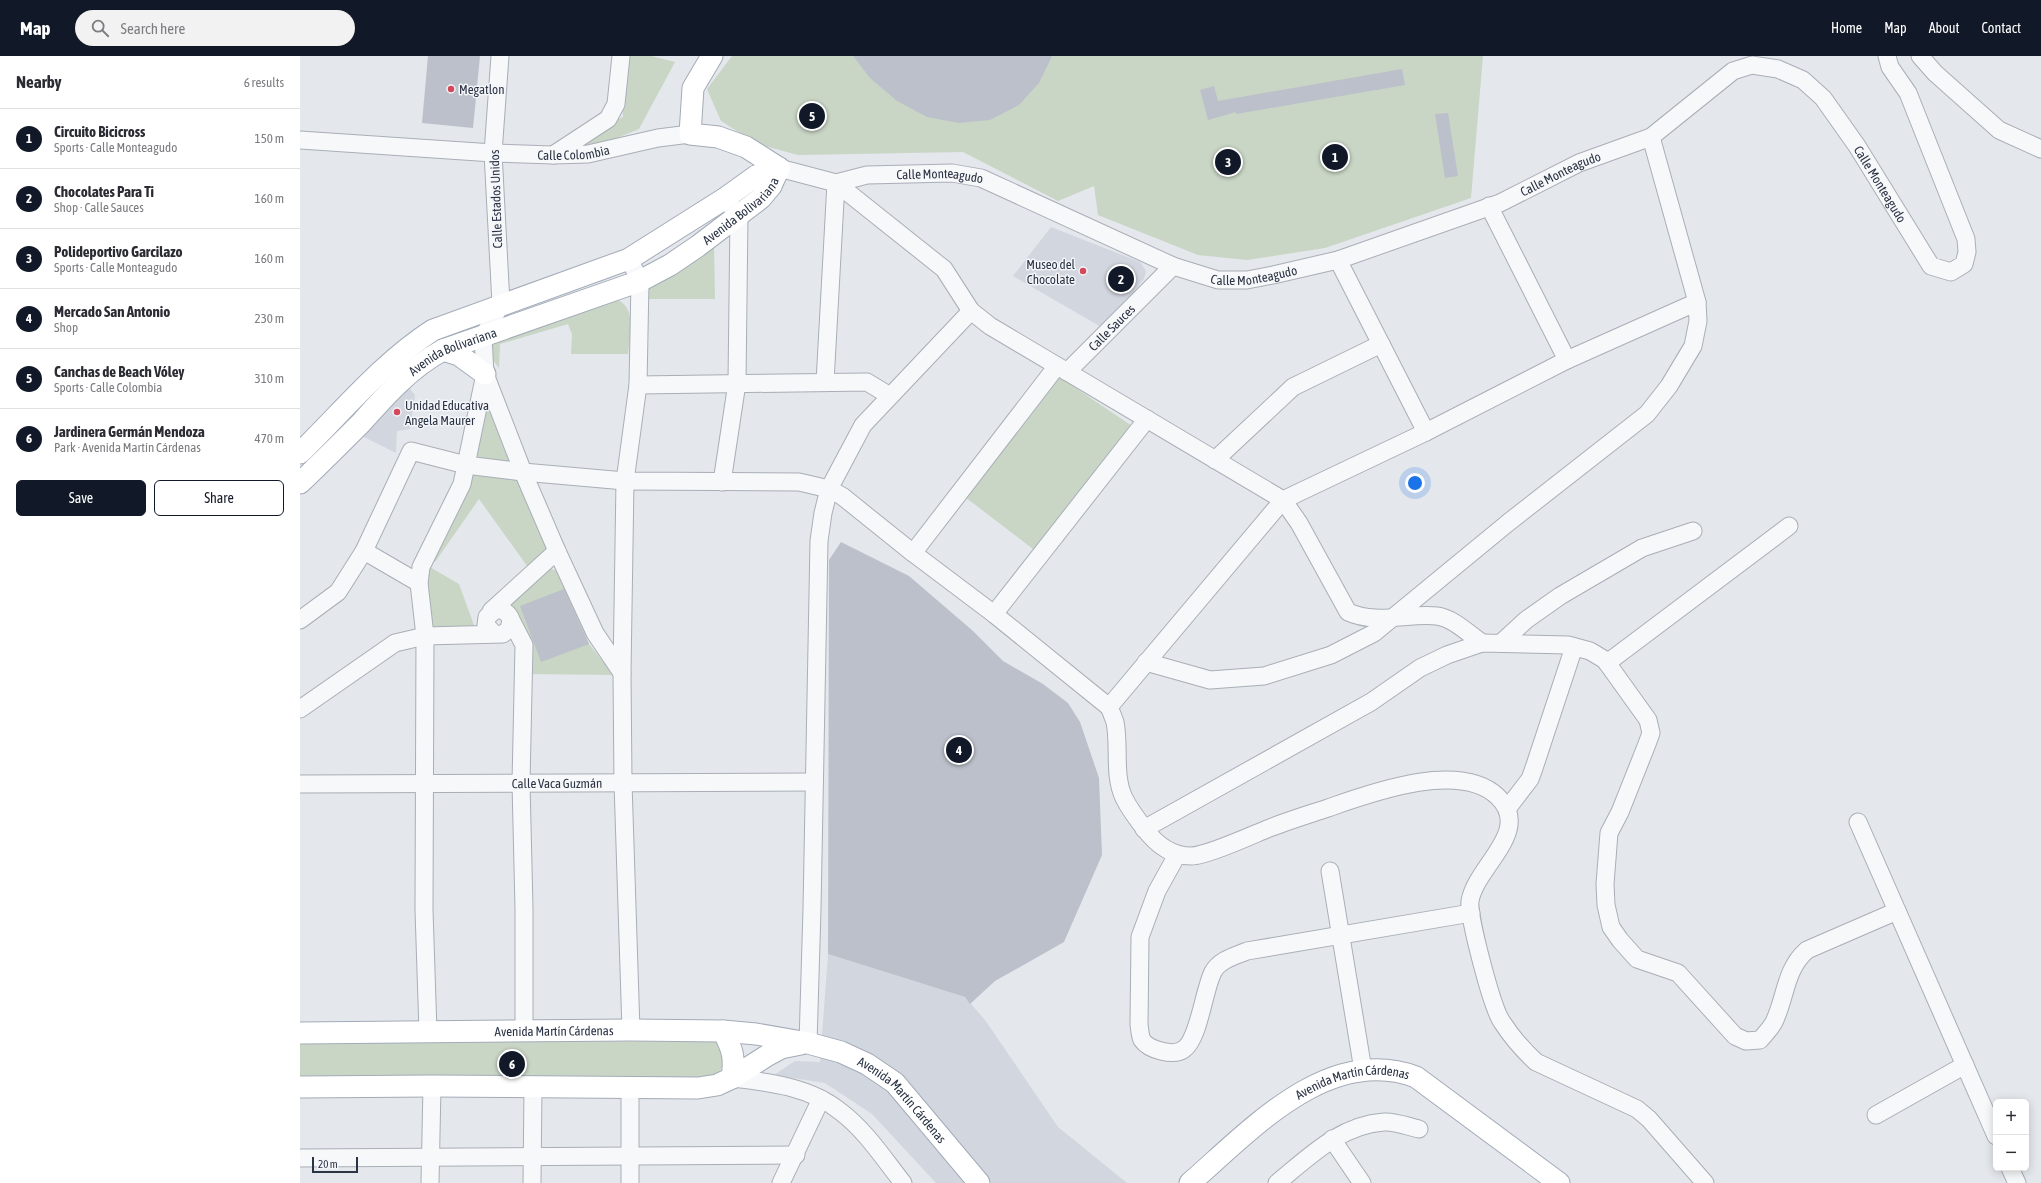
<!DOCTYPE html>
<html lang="en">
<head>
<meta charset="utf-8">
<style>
  body { margin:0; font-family:"Asap Condensed",sans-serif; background:#f2f2f3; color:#2b2b33 }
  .controls { position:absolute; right:12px; bottom:12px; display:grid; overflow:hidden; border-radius:6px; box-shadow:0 2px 10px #0003 }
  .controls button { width:36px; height:36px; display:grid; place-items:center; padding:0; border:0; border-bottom:1px solid #e1e1e2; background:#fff; color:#2b2b33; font:20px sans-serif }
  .scale { position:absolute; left:12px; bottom:10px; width:46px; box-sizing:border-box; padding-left:4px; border:2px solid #2b3445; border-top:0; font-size:11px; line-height:14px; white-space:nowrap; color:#2b3445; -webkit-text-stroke:3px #f4f6f9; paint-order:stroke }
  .you { position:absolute; left:1115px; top:427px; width:14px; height:14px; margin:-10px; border:3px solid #fff; border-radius:50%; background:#1a73e8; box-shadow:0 0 0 6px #1a73e833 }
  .badge { display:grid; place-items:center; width:26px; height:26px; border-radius:50%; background:#111827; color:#fff; font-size:13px; font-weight:700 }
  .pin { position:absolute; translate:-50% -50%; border:2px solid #fff; box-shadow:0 1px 4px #0006 }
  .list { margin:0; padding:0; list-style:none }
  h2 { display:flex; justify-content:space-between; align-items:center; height:52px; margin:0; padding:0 16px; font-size:17px }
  h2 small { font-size:13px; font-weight:400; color:#7c7c81 }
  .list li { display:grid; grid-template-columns:26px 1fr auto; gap:12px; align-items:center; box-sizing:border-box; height:60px; padding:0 16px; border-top:1px solid #e1e1e2 }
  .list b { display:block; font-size:15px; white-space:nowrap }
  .list p { margin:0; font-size:13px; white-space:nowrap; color:#7c7c81 }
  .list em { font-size:13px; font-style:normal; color:#7c7c81 }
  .actions { display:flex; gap:8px; padding:12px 16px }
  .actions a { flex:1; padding:9px 0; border:1px solid #111827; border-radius:6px; text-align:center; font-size:14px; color:#111827 }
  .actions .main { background:#111827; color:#fff }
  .icon { flex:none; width:22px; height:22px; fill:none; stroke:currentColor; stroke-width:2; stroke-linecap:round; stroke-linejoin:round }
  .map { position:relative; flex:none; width:1741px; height:1127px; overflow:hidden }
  header { display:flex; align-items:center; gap:24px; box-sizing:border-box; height:56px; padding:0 20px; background:#111827; color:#fff }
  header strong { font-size:19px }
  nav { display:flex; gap:22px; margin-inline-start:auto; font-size:14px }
  .search { width:280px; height:36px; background:#f2f2f3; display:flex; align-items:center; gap:10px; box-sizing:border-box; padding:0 14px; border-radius:22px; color:#7c7c81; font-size:15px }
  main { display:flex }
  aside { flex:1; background:#fff }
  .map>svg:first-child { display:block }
</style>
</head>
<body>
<header>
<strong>Map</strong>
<div class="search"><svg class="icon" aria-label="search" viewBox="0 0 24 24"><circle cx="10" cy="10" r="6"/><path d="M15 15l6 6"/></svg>Search here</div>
<nav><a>Home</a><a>Map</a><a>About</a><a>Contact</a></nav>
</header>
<main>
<aside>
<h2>Nearby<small>6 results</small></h2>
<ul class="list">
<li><span class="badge">1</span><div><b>Circuito Bicicross</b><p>Sports · Calle Monteagudo</p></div><em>150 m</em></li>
<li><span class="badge">2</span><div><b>Chocolates Para Ti</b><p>Shop · Calle Sauces</p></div><em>160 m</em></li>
<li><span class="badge">3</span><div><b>Polideportivo Garcilazo</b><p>Sports · Calle Monteagudo</p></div><em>160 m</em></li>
<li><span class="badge">4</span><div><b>Mercado San Antonio</b><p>Shop</p></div><em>230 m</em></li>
<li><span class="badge">5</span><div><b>Canchas de Beach Vóley</b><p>Sports · Calle Colombia</p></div><em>310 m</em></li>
<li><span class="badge">6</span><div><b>Jardinera Germán Mendoza</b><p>Park · Avenida Martín Cárdenas</p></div><em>470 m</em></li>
</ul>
<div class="actions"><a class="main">Save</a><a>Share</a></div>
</aside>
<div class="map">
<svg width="1741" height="1127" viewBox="0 0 1741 1127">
  <rect width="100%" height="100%" fill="#e4e7ec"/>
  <!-- built -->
  <path fill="#d2d6de" d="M751,171L840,206L846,215L844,223L803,272L713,220Z
    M106,328L115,339L110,373L97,375L96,397L62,380Z
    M528,898L665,941L685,964L758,1071L827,1127H636L572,1058L525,1027L474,1019L495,1005L520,1006Z"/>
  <!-- green -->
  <path fill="#c9d6c5" d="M324,0H351L375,6L339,73L297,90L275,89L304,70L323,61Z
    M432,0H1183L1171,142L1025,192L947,204L898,199L798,159L794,130L758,145L663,96L498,99L457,88L421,65L407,33Z
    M414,188L415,243H344L343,227Z
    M311,243C338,245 330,279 328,298H271L272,278L268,268L200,288L199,312L192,303L193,284Z
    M752,316L832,370L733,493L661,438Z
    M191,350L209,403L206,408L181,405L177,399L186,352Z
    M180,416L217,423L247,490L245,497L230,514L179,443L135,506L129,501L170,420Z
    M128,510L159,528L175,572L142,573L133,571L129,559Z
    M248,512L258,515L267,532L289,588L314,619L228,618V584L210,548Z
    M418,985L425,988C423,1006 427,1016 407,1021L0,1022V987Z"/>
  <!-- building -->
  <path fill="#bbc0ca" d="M128,0H180L173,72L122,67Z
    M553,0H752L739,27L719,49L690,64L659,67L627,61L597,45L570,22Z
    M1102,13L1105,29L936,58V56L908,64L900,34L914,30L918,45Z
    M1148,57L1158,120L1145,122L1135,58Z
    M541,486L609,520L673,575L703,605L743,628L768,647L780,666L799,722L802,799L764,886L695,925L670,948L665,941L528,898L529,504Z
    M264,533L289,588L241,606L220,550Z"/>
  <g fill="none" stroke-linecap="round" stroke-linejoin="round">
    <!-- minor casing -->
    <g stroke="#a9aeb7" stroke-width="19">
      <g id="minor">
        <path d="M1620,0L1635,17L1699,74L1741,93"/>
        <path id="s1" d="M0,84L193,97L253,99L288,98L358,82L390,78"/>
        <path d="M253,99L308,63L316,48L321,0"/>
        <path d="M479,112L536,127L644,213L671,255L690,270L983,444L999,467L1048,556C1077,569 1107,557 1137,560C1153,562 1169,578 1182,587"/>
        <path id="s2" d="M536,127L567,119L652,117L681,122L873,210L918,224H947L973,219L1038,204L1200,147L1279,107L1351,81L1433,15L1452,9L1478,13L1503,24L1523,42L1557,90L1631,210L1651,216L1664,208L1667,196L1666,183L1608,37L1590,11L1587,0"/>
        <path d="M1189,150L1267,304"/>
        <path d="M329,203L340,225L338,329L325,425L322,617L323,727L331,974"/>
        <path d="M1038,204L1126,376"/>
        <path id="s3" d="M767,316L873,210"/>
        <path d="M185,318L223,416L257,495L295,577L322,617"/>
        <path d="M525,326L536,127"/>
        <path d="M338,329L567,326L590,340"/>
        <path d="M915,404L993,331L1081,288"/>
        <path d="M422,426L437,327L439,158L424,143"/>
        <path d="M64,495L119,527"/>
        <path d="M613,497L757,310"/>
        <path d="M191,555L257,495"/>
        <path d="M694,558L847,363"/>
        <path d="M0,564L38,536L45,525L64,495L111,395L166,409L223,416L325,425L499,426L529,433L542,440L613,497L694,558L809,651C811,655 813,661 815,666C820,690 813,719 824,742C829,752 837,763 844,772C855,787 871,800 891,800C906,800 950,780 967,773C987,765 1007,759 1028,752C1071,737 1160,704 1198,741C1233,775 1176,810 1170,845C1168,860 1192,952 1202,966C1211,980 1223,994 1236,1006L1337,1053L1349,1063L1405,1127"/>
        <path d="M211,564L224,589L221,727L224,853V976"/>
        <path d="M1201,587L1226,564L1260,540L1342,492L1393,475"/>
        <path d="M846,606L910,624L964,620L1031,599L1074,577L1209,466L1347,358L1369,330L1393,290L1398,265L1397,246"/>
        <path d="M1307,607L1489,470"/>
        <path d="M809,651L983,444L1126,376L1267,304L1397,246L1351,81"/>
        <path d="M0,653L95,587L125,580L203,578L209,573L211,564C209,557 203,553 195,554L187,561L186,569L194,578"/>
        <path id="s4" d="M0,728L514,726"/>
        <path d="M1207,753L1230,723L1234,712L1274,591"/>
        <path d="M1558,766L1696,1080"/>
        <path d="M844,773L1071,646L1120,612L1147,599L1182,587L1268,589L1290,595L1305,604L1348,664L1351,677L1347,688L1320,756L1309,777L1305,828L1306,849L1311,871L1320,884L1337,903L1378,917L1435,980L1446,985L1460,984C1465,978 1471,972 1474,966C1486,941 1485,913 1507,894L1597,855"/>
        <path d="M877,799L857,835L840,881L839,969C840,974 840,980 842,984C849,994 874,1001 884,993C899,983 904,933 913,916C919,904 935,900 947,895L1171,857"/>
        <path d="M1030,815L1063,1014"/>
        <path d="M128,976L124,854L125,580L119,527L121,511L162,428L185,318L183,281L201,248L193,97L200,0"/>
        <path d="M508,987L512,853L519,485L523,457L529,433L563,369L671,255"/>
        <path d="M432,1022C469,1026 511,1031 541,1056C566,1075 584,1103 603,1127"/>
        <path d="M330,1031V1127"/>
        <path d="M1576,1059L1665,1009"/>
        <path d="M1032,1083L1062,1127"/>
        <path d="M0,1102L496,1099"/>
        <path d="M1710,1112L1717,1127"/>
        <path d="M130,1127L132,1030"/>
        <path d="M232,1127L233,1031"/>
        <path d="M481,1127L521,1043"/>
        <path d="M977,1127C1009,1101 1040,1069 1084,1066C1095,1065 1109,1071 1119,1073"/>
      </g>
    </g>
    <!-- major casing -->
    <g stroke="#a3abb8" stroke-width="23">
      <g id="major">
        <path d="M412,0L393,32L390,78L418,81L446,91L479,112"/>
        <path d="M143,294L159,299L185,318"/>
        <path d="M0,397C44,354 81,308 133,274L329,203L424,143L456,120L479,112"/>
        <path id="s5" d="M0,427C21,407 41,387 61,367C86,339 110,312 143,294L340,225L370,209L398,190L461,142L471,130L479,112"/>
        <path d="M423,975C433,994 435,1002 432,1022"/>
        <path id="s6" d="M0,977L331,974L423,975L456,978L508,987L541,996L567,1008L595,1027L679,1127"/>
        <path d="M0,1031L132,1030L398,1032L417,1029L432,1022L468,999L481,992L501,988"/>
        <path id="s7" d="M890,1127C950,1075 1028,988 1116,1021L1259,1127"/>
      </g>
    </g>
    <!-- minor -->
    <use href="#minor" stroke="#f7f8fa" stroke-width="17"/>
    <!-- major -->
    <use href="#major" stroke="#fff" stroke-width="21"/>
  </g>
  <!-- markers -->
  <g fill="#d1495b" stroke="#f4f6f9" stroke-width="1.5">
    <circle cx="151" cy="33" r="4"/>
    <circle cx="783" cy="215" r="4"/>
    <circle cx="97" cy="356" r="4"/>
  </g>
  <g text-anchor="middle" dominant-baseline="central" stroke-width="3" stroke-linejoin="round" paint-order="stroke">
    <!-- poi labels -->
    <g font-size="13" fill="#2b3445" stroke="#f4f6f9" text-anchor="start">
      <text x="159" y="33">Megatlon</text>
      <text x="775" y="208" text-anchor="end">Museo del<tspan x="775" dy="15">Chocolate</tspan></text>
      <text x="105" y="349">Unidad Educativa<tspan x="105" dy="15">Angela Maurer</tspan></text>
    </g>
    <!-- street labels -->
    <g font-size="13" fill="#2b3445" stroke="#f4f6f9">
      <text stroke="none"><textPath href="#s1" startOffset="274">Calle Colombia</textPath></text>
      <text stroke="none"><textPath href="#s2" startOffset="766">Calle Monteagudo</textPath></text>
      <text stroke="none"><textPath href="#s2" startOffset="105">Calle Monteagudo</textPath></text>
      <text stroke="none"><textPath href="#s2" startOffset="1173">Calle Monteagudo</textPath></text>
      <text transform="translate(196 143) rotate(-92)">Calle Estados Unidos</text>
      <text stroke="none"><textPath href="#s5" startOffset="528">Avenida Bolivariana</textPath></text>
      <text stroke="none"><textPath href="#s2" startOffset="441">Calle Monteagudo</textPath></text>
      <text stroke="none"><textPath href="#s3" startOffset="63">Calle Sauces</textPath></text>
      <text stroke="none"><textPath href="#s5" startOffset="204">Avenida Bolivariana</textPath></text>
      <text stroke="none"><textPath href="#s4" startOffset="257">Calle Vaca Guzmán</textPath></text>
      <text stroke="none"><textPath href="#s6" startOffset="254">Avenida Martín Cárdenas</textPath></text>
      <text stroke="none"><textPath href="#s7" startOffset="197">Avenida Martín Cárdenas</textPath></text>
      <text stroke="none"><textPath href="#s6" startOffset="622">Avenida Martín Cárdenas</textPath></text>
    </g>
  </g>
</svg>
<div class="controls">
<button>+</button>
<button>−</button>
</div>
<div class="scale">20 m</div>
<div class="you"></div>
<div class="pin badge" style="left:1035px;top:101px">1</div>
<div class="pin badge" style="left:821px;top:223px">2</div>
<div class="pin badge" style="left:928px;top:106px">3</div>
<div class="pin badge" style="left:659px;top:694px">4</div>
<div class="pin badge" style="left:512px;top:60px">5</div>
<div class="pin badge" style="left:212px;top:1008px">6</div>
</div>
</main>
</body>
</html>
